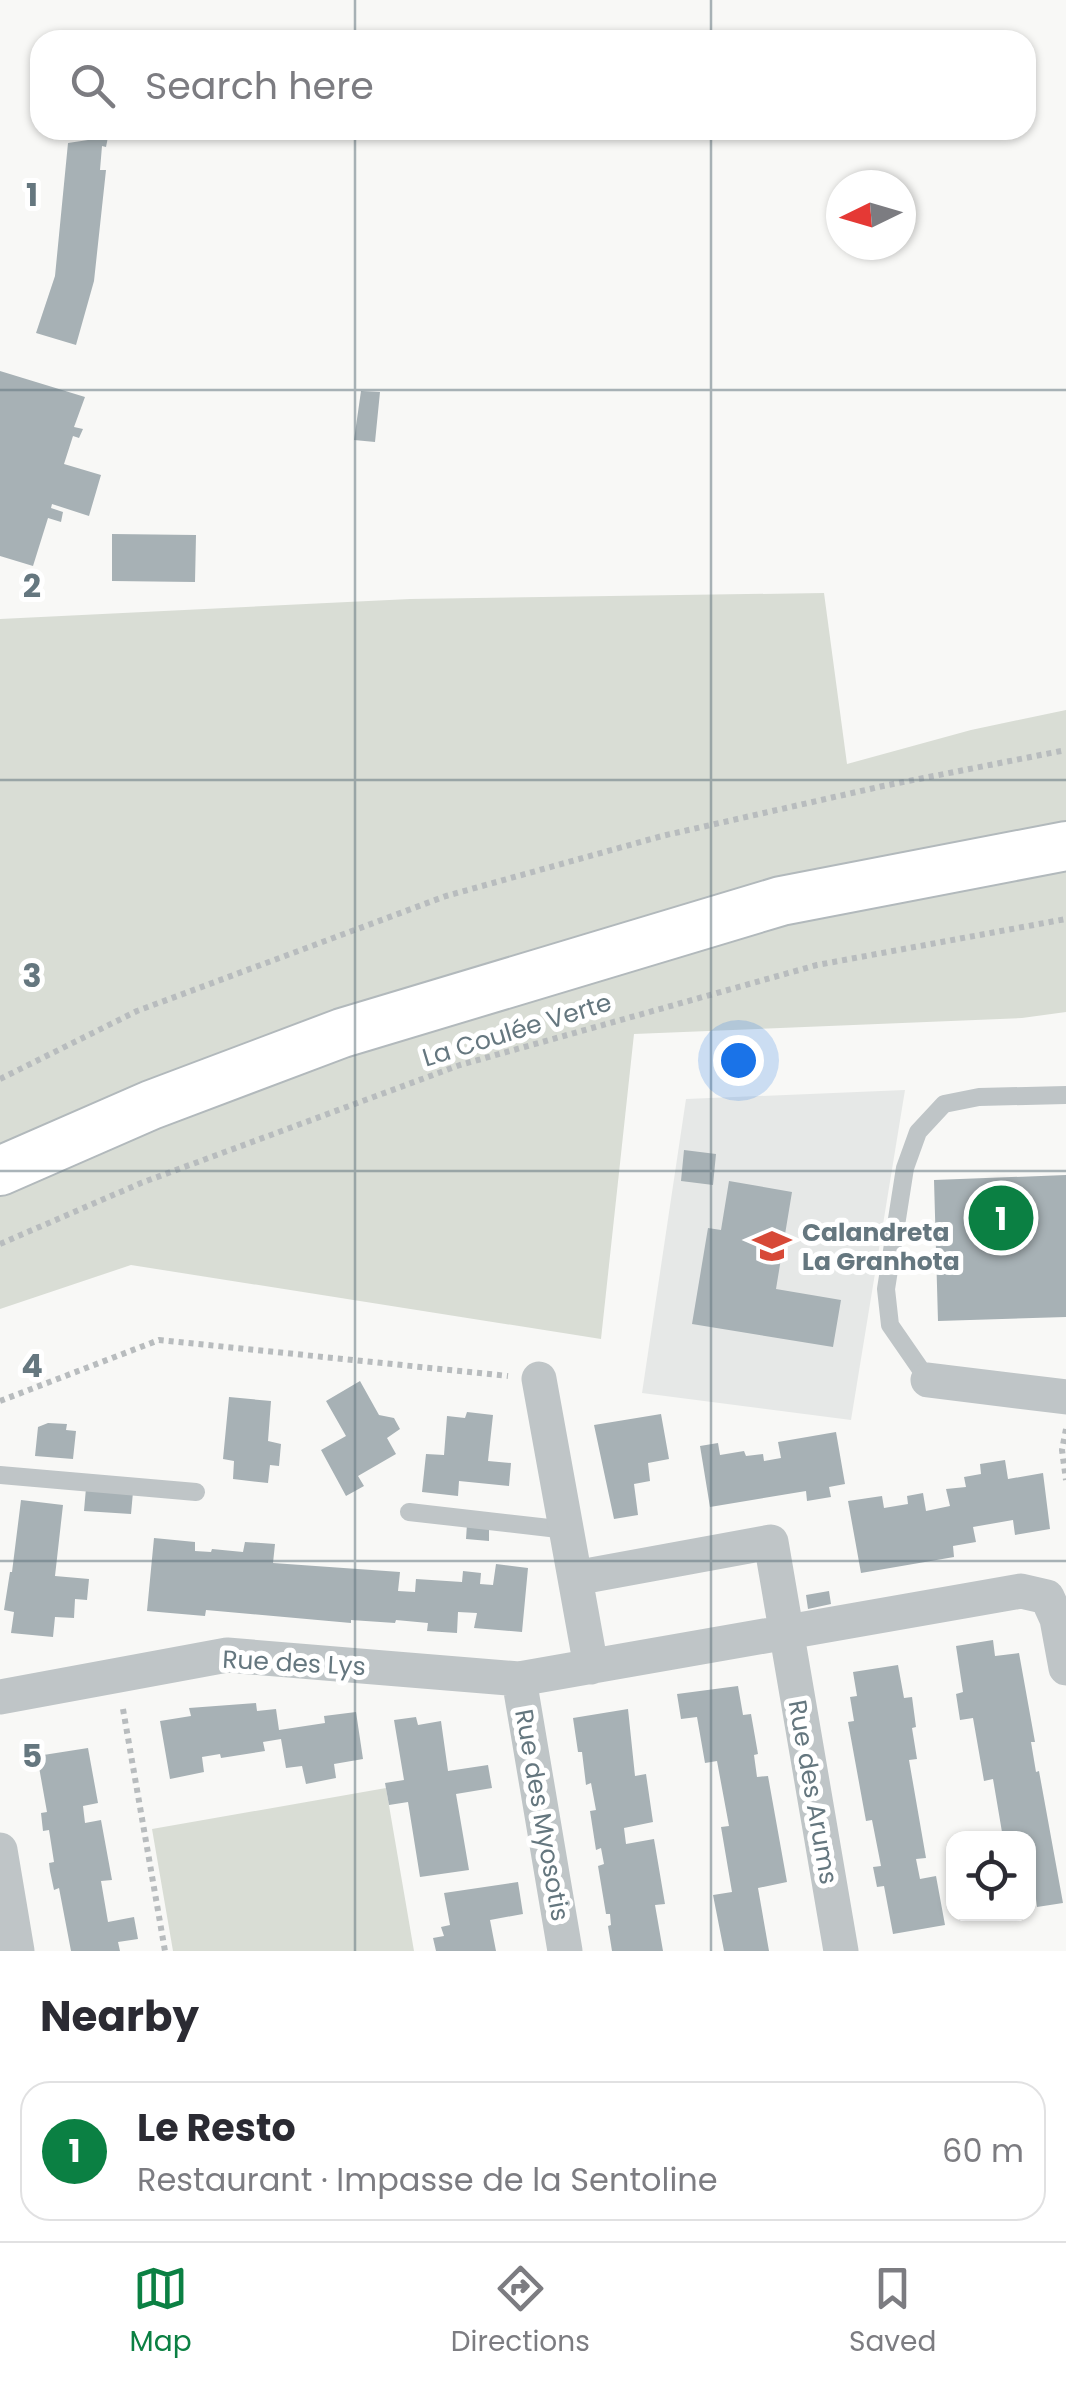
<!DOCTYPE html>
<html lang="en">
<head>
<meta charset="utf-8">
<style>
  body { margin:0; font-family:Poppins,sans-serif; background:#f7f7f7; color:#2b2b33 }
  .controls { position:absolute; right:30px; bottom:30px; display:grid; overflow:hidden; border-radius:20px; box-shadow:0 2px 8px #0004 }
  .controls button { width:90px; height:90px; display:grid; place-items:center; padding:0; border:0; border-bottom:2px solid #e1e1e2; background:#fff; color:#2b2b33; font:50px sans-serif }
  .compass { position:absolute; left:826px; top:170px; width:90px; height:90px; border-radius:50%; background:#fff; box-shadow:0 2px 8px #0004; rotate:265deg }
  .you { position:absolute; left:738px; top:1060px; width:35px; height:35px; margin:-25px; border:8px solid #fff; border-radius:50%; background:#1a73e8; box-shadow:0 0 0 15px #1a73e833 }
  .badge { display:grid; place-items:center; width:65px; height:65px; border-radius:50%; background:#0b8043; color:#fff; font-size:32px; font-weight:700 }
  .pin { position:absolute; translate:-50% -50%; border:5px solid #fff; box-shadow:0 2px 10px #0006 }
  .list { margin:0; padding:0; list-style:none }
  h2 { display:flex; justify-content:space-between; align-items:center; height:130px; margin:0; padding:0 40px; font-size:42px }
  h2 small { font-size:32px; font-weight:400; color:#7c7c81 }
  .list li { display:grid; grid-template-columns:65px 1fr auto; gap:30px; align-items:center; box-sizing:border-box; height:140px; margin:0 20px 20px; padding:0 20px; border:2px solid #e1e1e2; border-radius:30px }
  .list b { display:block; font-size:38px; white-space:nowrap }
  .list p { margin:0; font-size:32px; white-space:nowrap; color:#7c7c81 }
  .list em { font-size:32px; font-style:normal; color:#7c7c81 }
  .icon { flex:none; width:55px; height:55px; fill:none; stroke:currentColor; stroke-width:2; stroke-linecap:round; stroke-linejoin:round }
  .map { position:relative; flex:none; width:1066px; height:1951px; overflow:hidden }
  .search { position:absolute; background:#fff; box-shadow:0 2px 8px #0004; left:30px; right:30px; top:30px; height:110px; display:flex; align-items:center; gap:25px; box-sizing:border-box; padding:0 35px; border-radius:30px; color:#7c7c81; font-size:38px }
  .sheet { height:290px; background:#fff }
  nav { display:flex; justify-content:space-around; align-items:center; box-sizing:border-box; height:140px; border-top:2px solid #e1e1e2; background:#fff; font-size:28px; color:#7c7c81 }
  nav a { display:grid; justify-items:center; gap:5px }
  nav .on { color:#0b8043 }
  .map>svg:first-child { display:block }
</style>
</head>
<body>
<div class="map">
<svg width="1066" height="1951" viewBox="0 0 1066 1951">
  <rect width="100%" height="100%" fill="#f8f8f6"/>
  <!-- built -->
  <path fill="#e6e8e7" d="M905,1090L851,1420L642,1393L686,1099Z"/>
  <!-- green -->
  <path fill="#d9ddd5" d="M824,593L847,764L971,730L1066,710V1012L1022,1018L634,1034L601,1339L131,1265L0,1309V619L410,599Z
    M386,1788L414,1951H173L152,1829Z"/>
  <!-- building -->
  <path fill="#a7b1b5" d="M108,137L106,147L102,146L100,170H106L94,281L76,345L36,333L55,276L68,143Z
    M0,371L85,397L74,427L83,429L79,438L73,436L64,464L101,475L89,516L52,504L51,508L63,512L61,522L48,518L33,566L0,556Z
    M361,391L380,392L375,442L354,440Z
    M112,534L196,535L195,582L112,581Z
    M684,1150L716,1154L713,1185L681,1181Z
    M1066,1175V1317L938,1321L934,1180Z
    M729,1181L792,1192L776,1289L841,1300L833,1347L692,1324L708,1228L721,1230Z
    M360,1381L379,1415L394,1418L400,1429L387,1438L396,1454L358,1476L364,1486L346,1496L321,1450L346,1436L326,1401Z
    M229,1397L271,1401L268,1441L281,1444L279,1466L270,1465L268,1483L233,1479L234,1461L223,1459Z
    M467,1412L493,1415L488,1461L511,1463L509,1486L459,1481L458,1496L422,1492L426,1454L444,1455L447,1416L465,1418Z
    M661,1414L669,1459L648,1463L650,1481L634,1484L638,1515L614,1519L594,1425Z
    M48,1423L67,1424L66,1430L76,1431L73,1459L35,1456L38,1427Z
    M836,1432L845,1484L829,1487L831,1497L807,1501L806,1491L710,1507L700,1446L718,1443L720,1455L744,1451L746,1456L763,1454L764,1461L781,1458L778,1442Z
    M1005,1460L1008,1479L1043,1473L1050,1529L1015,1535L1013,1520L973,1527L976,1542L953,1546L954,1557L861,1573L848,1501L882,1496L884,1508L908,1504L907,1496L923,1493L926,1511L950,1506L946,1489L966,1487L964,1477L981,1474L980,1464Z
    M86,1488L133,1492L131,1514L84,1511Z
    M21,1500L63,1505L55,1576L89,1579L87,1600L75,1599L74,1618L55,1617L53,1637L11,1633L14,1612L4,1610L10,1572H12Z
    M467,1524L489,1527V1541L466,1539Z
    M154,1538L195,1542V1551L211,1552L212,1549L243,1552L245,1542L275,1544L273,1563L400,1572L398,1591L415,1592L416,1579L462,1582L463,1571L481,1573L480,1584L493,1585L496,1564L528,1568L522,1632L474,1628L477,1613L458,1612L457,1633L427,1631L428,1623L396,1620L395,1623L351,1620V1623L206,1610L205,1616L147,1611Z
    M829,1591L831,1604L808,1609L806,1595Z
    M993,1640L995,1656L1019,1653L1035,1742H1031L1036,1772L1039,1771L1063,1903L1037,1907L1036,1899L1028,1900V1839L1003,1838L993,1779L984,1781L973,1718L960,1720L956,1694L963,1692L956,1646Z
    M898,1665L904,1698L912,1697L916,1727L912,1728L917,1759L909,1760L926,1858L916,1859L920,1879L936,1876L945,1925L893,1934L884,1886L877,1887L873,1867L881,1866L872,1820L866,1821L848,1722L854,1721L850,1697L857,1696L853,1672Z
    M738,1686L743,1715L751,1714L758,1754L754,1755L757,1777L768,1776L787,1882L758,1888L769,1951H724L713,1895L732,1892L721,1827L729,1826L717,1761L705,1763L697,1717L681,1719L677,1694Z
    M256,1703L257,1711L276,1709L279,1730L325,1723L324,1716L356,1712L363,1759L334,1764L336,1778L306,1784L302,1766L286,1768L281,1739L263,1742L265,1751L221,1758L220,1754L202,1757L204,1772L170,1779L160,1721L191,1716L189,1708Z
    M628,1709L635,1776L646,1774L653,1822L624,1828L626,1844L654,1839L665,1904L655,1905L663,1951H612L608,1926L611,1925L610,1914H606L598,1866L604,1864L601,1848L596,1850L590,1811L596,1810L591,1783L586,1785L582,1752H578L573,1718Z
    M416,1717L418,1725L441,1721L448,1771L488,1765L492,1788L456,1794L469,1870L420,1877L408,1802L389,1805L385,1783L404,1780L394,1720Z
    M88,1748L98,1803L83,1806L85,1823L101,1820L112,1880L101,1881L108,1922L134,1917L138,1939L118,1942L120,1951H71L59,1888L54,1890L50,1871L49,1863L54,1862L49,1830L43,1831L41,1813L47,1812L37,1756Z
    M518,1882L523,1914L490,1920L496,1951H436L433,1938L444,1936L441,1927L450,1925L444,1893Z"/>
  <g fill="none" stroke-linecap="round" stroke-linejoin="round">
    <!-- secondary casing -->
    <g stroke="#b2b9bc" stroke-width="52">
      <path id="secondary" d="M0,1171L151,1105L342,1033L781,901L1066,846"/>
    </g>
    <!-- path -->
    <path stroke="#b8bcbe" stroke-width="6" stroke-dasharray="5 5" stroke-linecap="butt" d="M0,1079L137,1011L446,896L662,836L883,786L1066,750
      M0,1244L141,1183L460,1065L817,965L1066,919
      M0,1401L159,1340L508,1376
      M1066,1429L1062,1450L1066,1480
      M123,1709L165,1951"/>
    <!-- service -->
    <path stroke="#bfc5c7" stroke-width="18" d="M928,1380L890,1325L886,1289L905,1168L918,1132L944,1104L979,1097L1066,1095
      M0,1475L196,1492
      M409,1512L567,1530"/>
    <!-- minor -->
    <path stroke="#bfc5c7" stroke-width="35" d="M539,1379L575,1578
      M928,1380L1066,1397
      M591,1667L575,1578L771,1542L841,1951
      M519,1679L565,1951
      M0,1697L227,1655L519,1679L1021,1591L1047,1597L1057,1619L1066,1668
      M0,1850L17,1951"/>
    <!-- secondary -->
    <use href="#secondary" stroke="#fff" stroke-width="48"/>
  </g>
  <!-- grid -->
  <path fill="none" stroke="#65777f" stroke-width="2.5" stroke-opacity="0.55" d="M355,0V40M711,0V40M355,130V1951M711,130V1951M0,390H1066M0,780H1066M0,1171H1066M0,1561H1066"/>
  <!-- icons -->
  <defs>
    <g id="school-bare" transform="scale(3)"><path d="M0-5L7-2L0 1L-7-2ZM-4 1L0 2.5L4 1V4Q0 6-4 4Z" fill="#d74937" stroke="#fff" stroke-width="2.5" paint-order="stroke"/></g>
  </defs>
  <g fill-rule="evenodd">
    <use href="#school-bare" x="772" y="1246"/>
  </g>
  <g text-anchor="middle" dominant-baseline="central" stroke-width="10" stroke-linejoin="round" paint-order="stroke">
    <!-- street labels -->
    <g font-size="25" fill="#65777f" stroke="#fff">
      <text transform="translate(517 1030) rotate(-17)">La Coulée Verte</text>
      <text transform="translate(294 1663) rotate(3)">Rue des Lys</text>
      <text transform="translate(813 1792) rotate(80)">Rue des Arums</text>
      <text transform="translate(542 1815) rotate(80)">Rue des Myosotis</text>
    </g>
    <!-- poi labels -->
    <g font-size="25" font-weight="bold" fill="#65777f" stroke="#fff" text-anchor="start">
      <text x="802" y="1232">Calandreta<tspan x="802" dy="29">La Granhota</tspan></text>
    </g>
  </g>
  <g font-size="32" text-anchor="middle" font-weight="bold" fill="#65777f" stroke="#fff" stroke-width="10" stroke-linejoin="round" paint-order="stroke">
    <text x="32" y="206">1</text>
    <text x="32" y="597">2</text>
    <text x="32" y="987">3</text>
    <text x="32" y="1377">4</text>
    <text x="32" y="1767">5</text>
  </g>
</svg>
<div class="controls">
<button><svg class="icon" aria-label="locate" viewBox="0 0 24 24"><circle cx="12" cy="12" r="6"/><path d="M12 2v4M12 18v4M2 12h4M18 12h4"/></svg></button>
</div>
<svg class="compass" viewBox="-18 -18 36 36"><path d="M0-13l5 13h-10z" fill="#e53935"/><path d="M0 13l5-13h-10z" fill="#7c7c81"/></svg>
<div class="you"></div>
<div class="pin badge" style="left:1001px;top:1218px">1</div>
<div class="search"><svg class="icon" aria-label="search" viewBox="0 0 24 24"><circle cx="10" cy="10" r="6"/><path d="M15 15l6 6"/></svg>Search here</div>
</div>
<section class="sheet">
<h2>Nearby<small></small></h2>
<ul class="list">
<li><span class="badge">1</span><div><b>Le Resto</b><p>Restaurant · Impasse de la Sentoline</p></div><em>60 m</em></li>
</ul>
</section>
<nav>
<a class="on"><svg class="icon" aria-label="map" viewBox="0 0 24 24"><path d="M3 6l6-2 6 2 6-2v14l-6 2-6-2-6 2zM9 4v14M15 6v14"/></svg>Map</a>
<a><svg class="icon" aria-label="directions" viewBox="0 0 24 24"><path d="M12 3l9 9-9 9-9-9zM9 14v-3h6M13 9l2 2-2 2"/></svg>Directions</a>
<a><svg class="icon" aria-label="saved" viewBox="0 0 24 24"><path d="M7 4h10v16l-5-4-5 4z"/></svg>Saved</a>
</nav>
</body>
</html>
